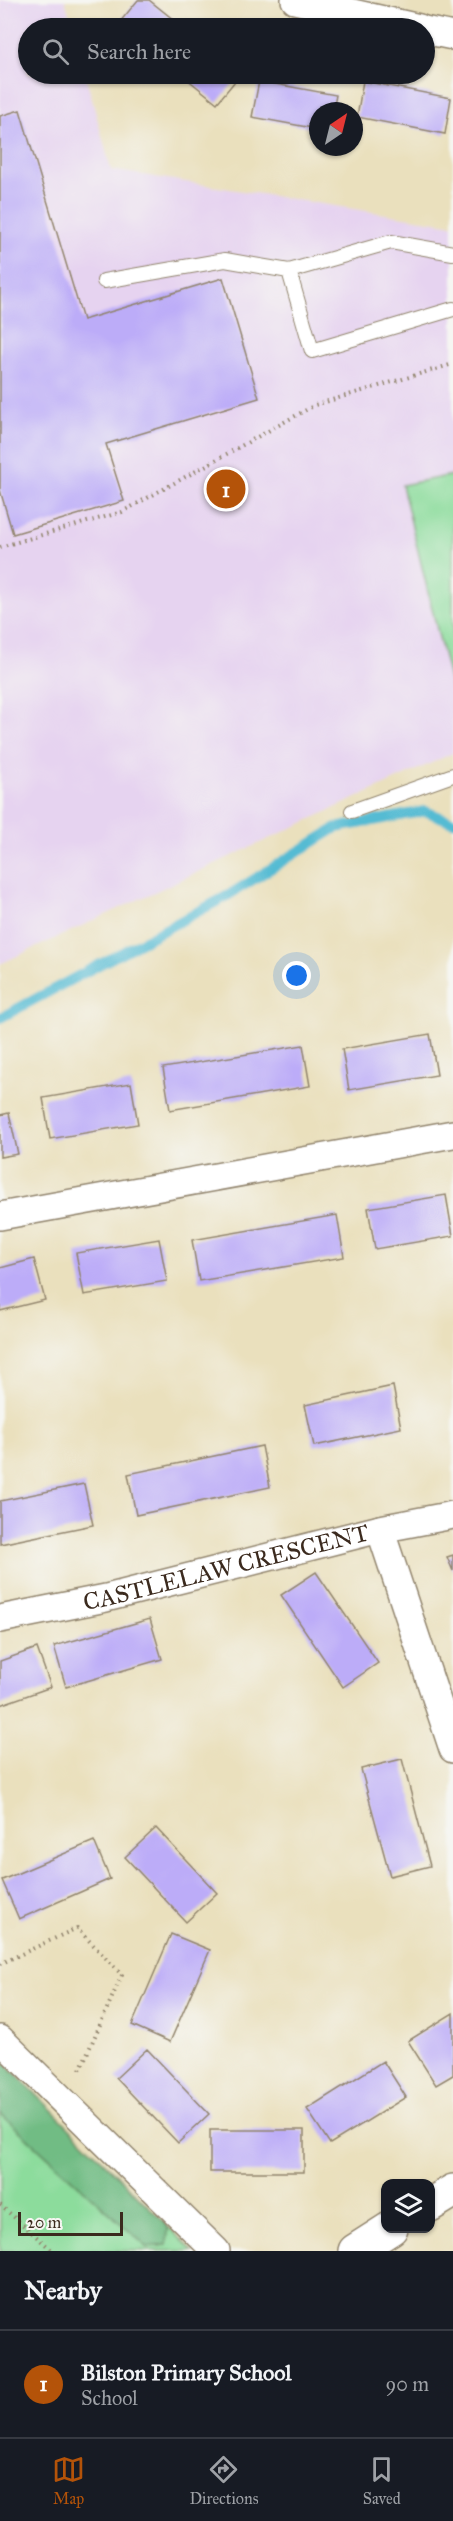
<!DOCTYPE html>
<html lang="en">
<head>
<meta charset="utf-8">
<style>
  body { margin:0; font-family:"IM FELL Great Primer",serif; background:#242831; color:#f1f3f6 }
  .controls { position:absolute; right:18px; bottom:18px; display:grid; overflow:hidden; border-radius:12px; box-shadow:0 2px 4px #0004 }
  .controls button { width:54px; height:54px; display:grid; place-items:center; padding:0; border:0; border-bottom:2px solid #363941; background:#171b24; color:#f1f3f6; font:30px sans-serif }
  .compass { position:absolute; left:309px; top:102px; width:54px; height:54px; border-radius:50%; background:#171b24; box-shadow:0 2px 4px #0004; rotate:35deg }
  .scale { position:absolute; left:18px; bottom:15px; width:105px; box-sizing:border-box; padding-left:6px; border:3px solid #3b2a1e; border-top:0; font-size:16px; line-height:21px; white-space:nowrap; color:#3b2a1e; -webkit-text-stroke:4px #f6f6f2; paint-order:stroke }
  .you { position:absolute; left:297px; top:976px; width:21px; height:21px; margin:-15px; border:4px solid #fff; border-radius:50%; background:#1a73e8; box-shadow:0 0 0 9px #1a73e833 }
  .badge { display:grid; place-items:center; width:39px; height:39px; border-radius:50%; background:#b45309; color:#fff; font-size:20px; font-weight:700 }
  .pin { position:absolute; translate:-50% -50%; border:3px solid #fff; box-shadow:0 2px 6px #0006 }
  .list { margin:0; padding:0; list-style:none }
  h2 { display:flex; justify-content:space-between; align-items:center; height:78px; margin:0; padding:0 24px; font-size:26px }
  h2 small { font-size:20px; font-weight:400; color:#9ea1a6 }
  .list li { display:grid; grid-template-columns:39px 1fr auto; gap:18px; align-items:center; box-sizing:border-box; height:108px; padding:0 24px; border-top:2px solid #363941 }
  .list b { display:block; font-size:22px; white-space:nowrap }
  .list p { margin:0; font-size:20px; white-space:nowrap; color:#9ea1a6 }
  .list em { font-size:20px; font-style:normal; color:#9ea1a6 }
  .icon { flex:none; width:33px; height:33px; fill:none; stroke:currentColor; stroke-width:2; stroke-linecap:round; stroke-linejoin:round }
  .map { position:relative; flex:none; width:453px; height:2251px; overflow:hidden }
  .search { position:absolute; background:#171b24; box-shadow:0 2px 4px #0004; left:18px; right:18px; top:18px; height:66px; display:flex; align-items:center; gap:15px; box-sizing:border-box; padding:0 21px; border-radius:33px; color:#9ea1a6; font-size:22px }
  .sheet { height:186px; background:#171b24 }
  nav { display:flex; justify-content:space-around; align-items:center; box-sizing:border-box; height:84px; border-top:2px solid #363941; background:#171b24; font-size:16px; color:#9ea1a6 }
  nav a { display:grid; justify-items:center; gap:3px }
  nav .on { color:#b45309 }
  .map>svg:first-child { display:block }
</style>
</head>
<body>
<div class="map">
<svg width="453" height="2251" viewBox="0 0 453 2251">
  <rect width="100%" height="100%" fill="#f6f6f2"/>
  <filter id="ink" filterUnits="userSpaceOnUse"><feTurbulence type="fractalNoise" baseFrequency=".0167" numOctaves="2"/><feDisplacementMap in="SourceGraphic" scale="12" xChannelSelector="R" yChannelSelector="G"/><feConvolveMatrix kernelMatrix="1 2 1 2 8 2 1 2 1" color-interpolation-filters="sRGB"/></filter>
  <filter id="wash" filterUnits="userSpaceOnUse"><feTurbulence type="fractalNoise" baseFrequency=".008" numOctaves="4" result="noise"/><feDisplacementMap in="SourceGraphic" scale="24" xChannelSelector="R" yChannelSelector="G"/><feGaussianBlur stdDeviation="1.35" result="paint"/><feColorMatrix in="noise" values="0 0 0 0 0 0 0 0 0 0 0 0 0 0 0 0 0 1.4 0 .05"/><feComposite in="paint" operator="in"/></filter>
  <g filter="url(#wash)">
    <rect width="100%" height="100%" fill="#eae0bd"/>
    <!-- built -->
    <path fill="#e6d3f0" d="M0,0H65L73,28H28V74H85L111,170L453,225V753L0,964Z"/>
    <!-- green -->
    <path fill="#8cdc9c" stroke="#64835d" stroke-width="1.5" d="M453,475V695L402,485Z
      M0,2113L147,2247L167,2245L168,2226L193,2251H0Z"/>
    <!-- forest -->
    <path fill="#71bc84" stroke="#567351" stroke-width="1.5" d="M0,2058L168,2226L167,2245L147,2247L0,2113Z"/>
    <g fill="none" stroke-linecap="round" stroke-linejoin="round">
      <!-- stream -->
      <path stroke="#55bbd3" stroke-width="10" d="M0,1018L227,896L336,828L425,811L453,822"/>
    </g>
    <g id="blocks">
      <!-- building -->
      <path fill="#bcacf8" d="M138,0H149L184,28H126L119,23Z
        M181,74H238L240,75L217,103Z
        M259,81L336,95L333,111H318V129L252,117Z
        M363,81L451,98L445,134L357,117Z
        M20,110L83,320L223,278L259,398L106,444L124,501L13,534L0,490V116Z
        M430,1034L437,1075L349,1090L342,1049Z
        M303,1045L310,1086L170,1110L163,1068Z
        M131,1083L138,1124L50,1139L43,1098Z
        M9,1113L18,1154L0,1157V1115Z
        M446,1195L453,1236L375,1249L368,1208Z
        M337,1215L344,1257L199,1281L192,1240Z
        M159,1239L167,1281L84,1295L76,1253Z
        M34,1259L45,1300L0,1311V1268Z
        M393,1386L401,1428L314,1446L305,1405Z
        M262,1446L270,1487L136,1515L128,1474Z
        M84,1484L93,1525L0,1544V1501Z
        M453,1555V1571L447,1557Z
        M316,1572L378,1663L343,1687L281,1595Z
        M150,1619L162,1659L66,1687L54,1646Z
        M37,1648L51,1687L0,1705V1661Z
        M402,1759L430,1866L390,1876L361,1769Z
        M156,1828L217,1893L186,1922L125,1857Z
        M94,1841L110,1879L19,1919L2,1880Z
        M171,1934L210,1950L170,2042L132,2025Z
        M453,2013V2075L436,2085L408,2041Z
        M147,2049L209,2114L178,2143L116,2078Z
        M383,2061L406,2097L330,2144L307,2109Z
        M210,2130H304V2172H210Z"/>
    </g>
  </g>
  <g filter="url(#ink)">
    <use href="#blocks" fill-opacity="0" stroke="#92856e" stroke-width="1.5"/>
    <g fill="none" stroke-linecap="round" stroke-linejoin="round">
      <!-- service casing -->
      <g stroke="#92856e" stroke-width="16">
        <path id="service" d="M453,253L391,242L289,271L312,351L453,309
          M104,281L225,260L289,271
          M352,811L453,775"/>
      </g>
      <!-- minor casing -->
      <g stroke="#92856e" stroke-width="30">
        <g id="minor">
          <path d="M295,0L419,28"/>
          <path d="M424,30L453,36"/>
          <path d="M0,1216L453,1134"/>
          <path d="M380,1529L453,1749"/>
          <path id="s1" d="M0,1619L106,1598L380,1529L453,1515"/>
          <path d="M0,2039L216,2251"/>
        </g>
      </g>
      <!-- primary casing -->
      <g stroke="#92856e" stroke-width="36">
        <path id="primary" d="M430,2205L453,2191
          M355,2251L391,2228"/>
      </g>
      <!-- path -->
      <path stroke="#92856e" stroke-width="4" stroke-dasharray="1.5 4.5" stroke-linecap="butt" d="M0,547L122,512L315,405L453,364
        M0,1964L77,1928L122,1975L79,2072
        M0,2205L53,2251"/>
      <!-- service -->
      <use href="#service" stroke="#fff" stroke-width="14"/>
      <!-- minor -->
      <use href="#minor" stroke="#fff" stroke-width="27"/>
      <!-- primary -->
      <use href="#primary" stroke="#fff" stroke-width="33"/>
    </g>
  </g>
  <g text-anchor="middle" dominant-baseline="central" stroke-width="6" stroke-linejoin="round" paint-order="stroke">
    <!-- street labels -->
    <g font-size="24" fill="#3b2a1e" stroke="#f6f6f2">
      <text stroke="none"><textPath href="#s1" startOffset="232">CASTLELAW CRESCENT</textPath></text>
    </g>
  </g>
</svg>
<div class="controls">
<button><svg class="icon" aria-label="layers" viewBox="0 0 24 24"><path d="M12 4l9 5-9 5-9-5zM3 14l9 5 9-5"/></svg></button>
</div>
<svg class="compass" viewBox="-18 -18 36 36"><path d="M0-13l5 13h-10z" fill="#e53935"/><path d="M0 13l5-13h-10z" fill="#9ea1a6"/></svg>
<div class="scale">20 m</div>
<div class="you"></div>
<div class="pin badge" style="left:226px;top:489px">1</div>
<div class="search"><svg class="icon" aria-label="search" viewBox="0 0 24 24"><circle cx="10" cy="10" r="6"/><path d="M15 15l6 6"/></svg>Search here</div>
</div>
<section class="sheet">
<h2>Nearby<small></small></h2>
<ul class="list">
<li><span class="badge">1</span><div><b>Bilston Primary School</b><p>School</p></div><em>90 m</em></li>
</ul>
</section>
<nav>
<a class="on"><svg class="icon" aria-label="map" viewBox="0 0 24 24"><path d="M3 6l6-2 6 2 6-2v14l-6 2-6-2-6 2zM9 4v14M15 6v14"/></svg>Map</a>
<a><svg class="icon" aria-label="directions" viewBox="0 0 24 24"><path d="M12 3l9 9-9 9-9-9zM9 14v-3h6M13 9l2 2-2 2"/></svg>Directions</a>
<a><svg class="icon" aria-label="saved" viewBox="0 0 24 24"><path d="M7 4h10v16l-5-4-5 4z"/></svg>Saved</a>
</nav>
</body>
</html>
